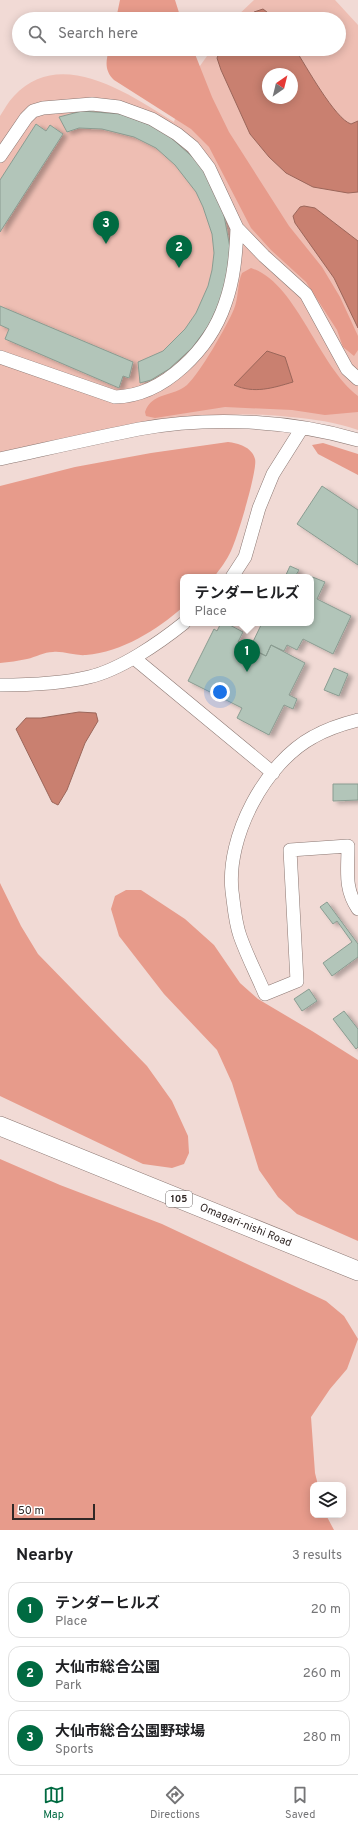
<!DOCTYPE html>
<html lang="en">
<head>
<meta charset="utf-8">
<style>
  body { margin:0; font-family:Overpass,"Noto Sans JP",sans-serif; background:#f2f2f2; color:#202124 }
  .controls { position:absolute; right:12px; bottom:12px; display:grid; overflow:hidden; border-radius:8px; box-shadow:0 2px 10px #0003 }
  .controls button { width:36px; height:36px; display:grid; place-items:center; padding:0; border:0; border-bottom:1px solid #e0e0e0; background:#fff; color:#202124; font:20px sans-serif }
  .compass { position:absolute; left:262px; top:68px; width:36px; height:36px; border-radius:50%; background:#fff; box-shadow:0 2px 10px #0003; rotate:35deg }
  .scale { position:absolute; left:12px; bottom:10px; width:83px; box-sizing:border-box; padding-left:4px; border:2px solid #312826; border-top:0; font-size:11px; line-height:14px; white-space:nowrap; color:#312826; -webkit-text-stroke:3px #fff; paint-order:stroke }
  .you { position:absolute; left:220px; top:692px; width:14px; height:14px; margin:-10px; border:3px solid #fff; border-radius:50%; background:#1a73e8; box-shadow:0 0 0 6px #1a73e833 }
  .badge { display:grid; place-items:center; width:26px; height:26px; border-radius:50%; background:#006a41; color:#fff; font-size:13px; font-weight:700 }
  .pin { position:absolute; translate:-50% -33px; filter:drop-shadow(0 1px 2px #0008) }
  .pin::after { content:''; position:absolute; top:21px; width:14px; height:12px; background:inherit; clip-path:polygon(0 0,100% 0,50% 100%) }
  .popup { position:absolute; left:180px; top:574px; width:134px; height:52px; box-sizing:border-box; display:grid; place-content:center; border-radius:8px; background:#fff; filter:drop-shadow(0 1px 3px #0005); font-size:13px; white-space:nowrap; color:#757577 }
  .popup b { font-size:15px; color:#202124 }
  .popup::after { content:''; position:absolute; left:50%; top:100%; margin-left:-8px; border:8px solid transparent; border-top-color:#fff }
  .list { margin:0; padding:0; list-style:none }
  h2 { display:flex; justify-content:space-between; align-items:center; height:52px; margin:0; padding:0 16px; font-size:17px }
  h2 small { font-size:13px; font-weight:400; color:#757577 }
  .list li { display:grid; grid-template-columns:26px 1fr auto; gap:12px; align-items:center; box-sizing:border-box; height:56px; margin:0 8px 8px; padding:0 8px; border:1px solid #e0e0e0; border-radius:12px }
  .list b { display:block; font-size:15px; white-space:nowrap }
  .list p { margin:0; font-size:13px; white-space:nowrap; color:#757577 }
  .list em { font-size:13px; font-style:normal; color:#757577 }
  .icon { flex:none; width:22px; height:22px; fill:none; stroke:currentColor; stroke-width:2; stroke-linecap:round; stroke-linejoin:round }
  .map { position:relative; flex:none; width:358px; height:1530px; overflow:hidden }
  .search { position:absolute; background:#fff; box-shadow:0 2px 10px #0003; left:12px; right:12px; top:12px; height:44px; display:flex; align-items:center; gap:10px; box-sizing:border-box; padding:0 14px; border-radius:22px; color:#757577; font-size:15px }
  .sheet { height:244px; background:#fff }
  nav { display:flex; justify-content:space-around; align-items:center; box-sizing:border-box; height:56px; border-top:1px solid #e0e0e0; background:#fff; font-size:11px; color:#757577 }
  nav a { display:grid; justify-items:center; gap:2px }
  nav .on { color:#006a41 }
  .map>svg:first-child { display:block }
</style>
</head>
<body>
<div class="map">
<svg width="358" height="1530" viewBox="0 0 358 1530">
  <defs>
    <filter id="shadow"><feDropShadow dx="4.5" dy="2.5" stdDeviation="2" flood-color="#0004"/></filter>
  </defs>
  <rect width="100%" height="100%" fill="#f1dad5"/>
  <!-- green -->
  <path fill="#eebeb3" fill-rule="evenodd" d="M254,0H335L358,25V430C336,422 313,419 290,417C191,406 96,432 0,452V116C4,110 8,102 14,96C60,46 129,94 174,122L185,87L212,49H339V19H234ZM268,74H292V98H268Z"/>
  <!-- forest -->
  <path fill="#e79b8b" d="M120,0H175L181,19H116Z
    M109,49H193L212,97L229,132L289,226L322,267L340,297L358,336V350L354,356L343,347L337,330L306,282L271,250L251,228L209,147L191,129L114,80C104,70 106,61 109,49Z
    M251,268C297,283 318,366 358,396V412L325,415L292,410L225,407L155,418L146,416L145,412C152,392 173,397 187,385C200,373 227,326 234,309C239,297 237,284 242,273Z
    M228,442C238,443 252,447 255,459C258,469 237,539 231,551C227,560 220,569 214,577H183V607C157,630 122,652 86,655C75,656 64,651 53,652C44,652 36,657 27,659C18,661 9,662 0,663V486L75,467L151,453Z
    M323,443L358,454V475L318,454L312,445Z
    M0,883L21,926L38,954L147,1066L172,1101L188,1136L189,1153L184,1164L172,1168L143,1164L0,1096Z
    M126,890H141L185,919L214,945L240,983L258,999L312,1031L358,1060V1241L297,1214L278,1197L259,1170L232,1083L217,1050L164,994L119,936L111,909L115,896Z
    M0,1159L60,1185L162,1224L326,1301L344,1316L358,1339L347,1369L330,1389L311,1417L315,1473L318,1485H313V1515H326L334,1530H0Z"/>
  <!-- water -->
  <path fill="#c98070" stroke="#9b665a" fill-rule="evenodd" d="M263,9L276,19H247L254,12Z
    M221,49H295C306,66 335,119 351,124L358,121V192L348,193L313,187L286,173L269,157L250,134L221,70L217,58ZM268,74H292V98H268Z
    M304,206L315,208L358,241V328L334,278L295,223L293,216L300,207Z
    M267,351L285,357L293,382C273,388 254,394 234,385Z
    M79,712L96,713L98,721L85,743L67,790L58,805L52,802L16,729L26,718H41Z"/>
  <!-- building -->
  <path fill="#b2c5b9" stroke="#8a9c91" filter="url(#shadow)" d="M82,111L121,114L155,127L168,135L198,162L214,186L223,210L230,248L225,290L209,325L192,348L169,369L151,380L140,383L138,362L163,351L185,329L196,313L208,286L212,270L214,253L212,234L203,207L196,192L175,165L156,148L134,137L102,129L79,128L67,132L59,117Z
    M36,124L46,131L50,125L63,134L0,232V180Z
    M0,306L133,362L129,378L123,376L119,388L5,339L9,329L0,325Z
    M322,486L358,510V565L297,524Z
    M290,566L299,570L296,575L301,577H285Z
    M310,576L325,582L317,599L351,616L333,654L303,639L297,650L287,645L284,651L271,645L266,656L250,648L262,623H311Z
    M221,623H226L243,632L238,642L266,656L271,645L305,663L289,695L297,699L293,709L284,705L269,735L237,718L242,708L188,681L214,629L217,631Z
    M334,668L348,674L339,696L324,690Z
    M333,784H358V800L333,801Z
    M327,902L358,944V957L332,976L323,963L352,942L337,921L333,924L320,907Z
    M309,989L317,1001L302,1011L294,999Z
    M344,1011L358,1029V1047L356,1049L333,1019Z"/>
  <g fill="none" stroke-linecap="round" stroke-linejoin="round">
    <!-- minor casing -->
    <g stroke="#8b7772" stroke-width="14">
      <path id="minor" d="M0,156L26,118L33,111L43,108L92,104L119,107L152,119L177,134L193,147L209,168L237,228L264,256L306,294L347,369L358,379
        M0,357L115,397C165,396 210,348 225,304C234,279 236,254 237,228
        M0,459C46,449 93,438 139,429C210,416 289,420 358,440
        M232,577L245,557L259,508L273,474L302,428
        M134,658L273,773
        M0,685C29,685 60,684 89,677C120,670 159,643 184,623
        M358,720C342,724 327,729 313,737C265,763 226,837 232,891C234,906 235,922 240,936C247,956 257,975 265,994L297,981L290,850L348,846C348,871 344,888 358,909"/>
    </g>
    <!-- highway casing -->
    <g stroke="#8b7772" stroke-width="20">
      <g id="highway">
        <path id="s1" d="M0,1126L358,1271"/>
      </g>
    </g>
    <!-- minor -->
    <use href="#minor" stroke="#fff" stroke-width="13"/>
    <!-- highway -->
    <use href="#highway" stroke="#fff" stroke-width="19"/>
  </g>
  <g text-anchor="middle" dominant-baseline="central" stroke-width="3" stroke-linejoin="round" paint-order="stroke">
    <!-- shield labels -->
    <rect fill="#fff" stroke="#6f6867" stroke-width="1" x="166" y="1191" width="26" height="16" rx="3"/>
    <g font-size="10" font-weight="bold" fill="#312826">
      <text x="179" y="1199">105</text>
    </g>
    <!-- street labels -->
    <g font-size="11" fill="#312826" stroke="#fff">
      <text stroke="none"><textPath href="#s1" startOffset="265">Omagari-nishi Road</textPath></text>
    </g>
  </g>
</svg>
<div class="controls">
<button><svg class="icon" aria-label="layers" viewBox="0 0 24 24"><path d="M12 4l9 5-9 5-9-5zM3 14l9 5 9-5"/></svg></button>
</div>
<svg class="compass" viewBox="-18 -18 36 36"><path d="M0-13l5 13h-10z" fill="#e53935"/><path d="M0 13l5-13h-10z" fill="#757577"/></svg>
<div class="scale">50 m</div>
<div class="you"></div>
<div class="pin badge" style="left:247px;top:672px">1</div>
<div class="popup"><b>テンダーヒルズ</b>Place</div>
<div class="pin badge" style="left:179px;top:268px">2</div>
<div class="pin badge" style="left:106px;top:244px">3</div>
<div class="search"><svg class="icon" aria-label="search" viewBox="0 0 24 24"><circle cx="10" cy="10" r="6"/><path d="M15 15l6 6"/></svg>Search here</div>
</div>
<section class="sheet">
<h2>Nearby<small>3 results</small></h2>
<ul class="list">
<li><span class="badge">1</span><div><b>テンダーヒルズ</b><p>Place</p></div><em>20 m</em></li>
<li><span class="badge">2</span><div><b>大仙市総合公園</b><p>Park</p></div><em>260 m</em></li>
<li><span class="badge">3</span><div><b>大仙市総合公園野球場</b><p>Sports</p></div><em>280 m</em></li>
</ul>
</section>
<nav>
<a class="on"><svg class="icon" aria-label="map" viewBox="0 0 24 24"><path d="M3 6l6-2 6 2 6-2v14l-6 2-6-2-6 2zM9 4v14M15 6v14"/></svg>Map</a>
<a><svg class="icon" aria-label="directions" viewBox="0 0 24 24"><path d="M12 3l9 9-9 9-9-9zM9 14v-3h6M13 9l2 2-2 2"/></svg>Directions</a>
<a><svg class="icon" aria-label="saved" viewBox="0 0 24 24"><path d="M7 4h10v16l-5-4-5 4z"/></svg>Saved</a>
</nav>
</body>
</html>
